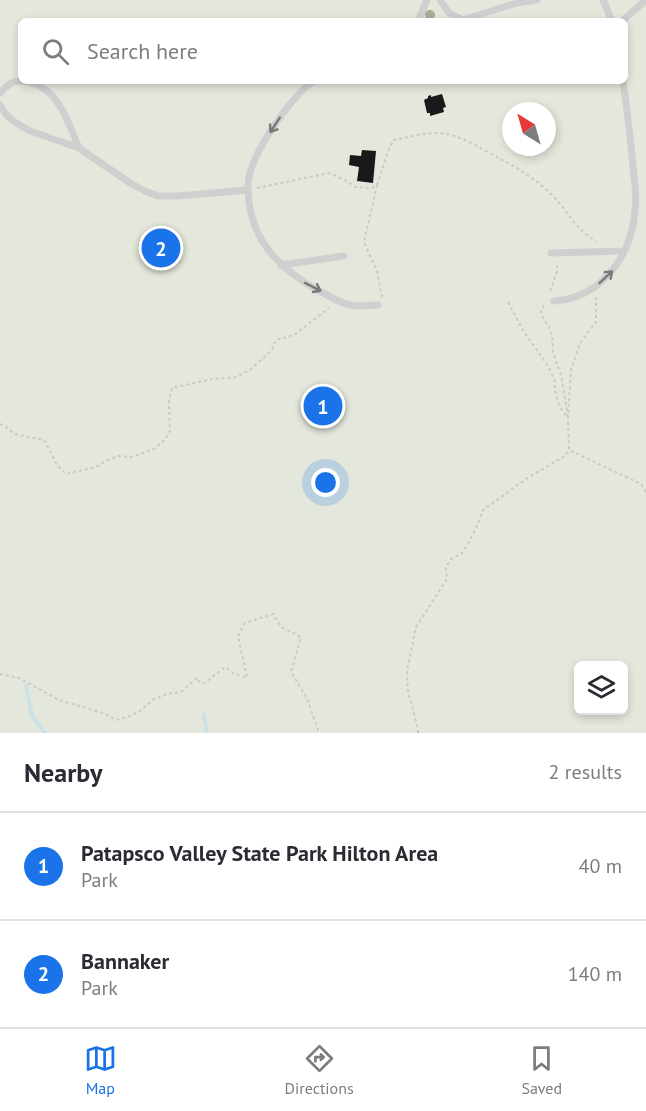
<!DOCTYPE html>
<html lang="en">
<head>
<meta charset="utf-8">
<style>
  body { margin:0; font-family:"PT Sans",sans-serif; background:#f2f2f3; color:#2b2b33 }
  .controls { position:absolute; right:18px; bottom:18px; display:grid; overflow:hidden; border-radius:9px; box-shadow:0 3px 9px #0003 }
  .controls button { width:54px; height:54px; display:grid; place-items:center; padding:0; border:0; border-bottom:2px solid #e1e1e2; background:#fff; color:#2b2b33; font:30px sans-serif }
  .compass { position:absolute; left:502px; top:102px; width:54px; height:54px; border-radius:50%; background:#fff; box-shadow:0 3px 9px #0003; rotate:323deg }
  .you { position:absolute; left:326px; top:483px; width:21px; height:21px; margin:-15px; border:4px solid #fff; border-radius:50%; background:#1a73e8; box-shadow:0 0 0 9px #1a73e833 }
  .badge { display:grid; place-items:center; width:39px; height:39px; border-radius:50%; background:#1a73e8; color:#fff; font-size:20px; font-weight:700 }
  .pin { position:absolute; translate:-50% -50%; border:3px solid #fff; box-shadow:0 2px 6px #0006 }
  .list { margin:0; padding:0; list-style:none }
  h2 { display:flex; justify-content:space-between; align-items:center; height:78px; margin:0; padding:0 24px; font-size:26px }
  h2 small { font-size:20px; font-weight:400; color:#7c7c81 }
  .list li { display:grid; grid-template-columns:39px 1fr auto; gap:18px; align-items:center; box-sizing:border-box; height:108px; padding:0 24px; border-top:2px solid #e1e1e2 }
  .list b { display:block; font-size:22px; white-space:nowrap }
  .list p { margin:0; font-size:20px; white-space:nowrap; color:#7c7c81 }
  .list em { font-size:20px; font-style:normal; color:#7c7c81 }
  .icon { flex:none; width:33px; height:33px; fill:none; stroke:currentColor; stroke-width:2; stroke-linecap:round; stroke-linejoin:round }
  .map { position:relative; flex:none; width:646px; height:733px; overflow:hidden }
  .search { position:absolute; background:#fff; box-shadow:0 3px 9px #0003; left:18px; right:18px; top:18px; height:66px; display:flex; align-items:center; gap:15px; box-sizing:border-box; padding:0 21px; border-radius:9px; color:#7c7c81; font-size:22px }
  .sheet { height:294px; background:#fff }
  nav { display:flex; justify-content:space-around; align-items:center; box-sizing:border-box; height:84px; border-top:2px solid #e1e1e2; background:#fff; font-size:16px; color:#7c7c81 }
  nav a { display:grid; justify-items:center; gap:3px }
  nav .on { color:#1a73e8 }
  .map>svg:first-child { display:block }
</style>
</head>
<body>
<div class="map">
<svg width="646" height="733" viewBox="0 0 646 733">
  <rect width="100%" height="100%" fill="#fff"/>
  <!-- green -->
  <path fill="#e4e8dc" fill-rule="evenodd" d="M0,0H646V733H0ZM21,21H625V81H21ZM511,111H547V147H511ZM578,666H624V710H578Z"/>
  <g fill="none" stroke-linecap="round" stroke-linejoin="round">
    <!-- stream -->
    <path stroke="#cbe1e6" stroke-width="4" d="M26,686L32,716L45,733
      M204,715L207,733"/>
  </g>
  <!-- building -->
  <path fill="#191919" d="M442,94L446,107L443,108L444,112L430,116V113H427L424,100L428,98V96L431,95V97Z
    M362,150L376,151L373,183L357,181L359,167L349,165L350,155L361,156Z"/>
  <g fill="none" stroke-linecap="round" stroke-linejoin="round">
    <!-- path -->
    <path stroke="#c9c9c9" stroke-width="2" stroke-dasharray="3 3" stroke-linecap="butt" d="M377,185L387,154L393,140C408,138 424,132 439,133C456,134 471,143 486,151C513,166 533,175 555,198C568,212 579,233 596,241
      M257,188L329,173L347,181L355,187L372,188L377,185L364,242L377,271L382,297
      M550,291L557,272V262
      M596,297V322L580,343L571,370L568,417L569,450L641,484L646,492
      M508,302C515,315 521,328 529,339C538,352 548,364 554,379C556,385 554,382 555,388C556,399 560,411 568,417L561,375L553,352L552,336L549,327L543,318L541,312L544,305
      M0,424L6,427L15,434L44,440L57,465L66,474L96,467L107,460L119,456L131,457L152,450L163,442L170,431L169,401L172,388L212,379L236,377L250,370L272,350L276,340L294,335L329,308
      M0,674L19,678L59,700L103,713L116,720L130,716L140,711L154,699L167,694L181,692L197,678L201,684C211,680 217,672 226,667L233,673L247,678L238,636L245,623L273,614L281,627L301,637L291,672L307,698L319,733
      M418,733V729L408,691L407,671L416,627L447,579L446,567L451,559L461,554L467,546L477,526L483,510L526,479L565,456L569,450"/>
    <!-- lane -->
    <path stroke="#cfcfcf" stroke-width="7" d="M440,0L449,13L463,20
      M603,0L612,21
      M418,21L427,0
      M459,21L517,3L537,0
      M622,21L646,0
      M23,81C58,85 67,120 79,148
      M313,81C290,99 249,155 248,185C247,237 278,269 321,292C330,296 341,304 351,305C359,307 369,305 378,305
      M0,93C6,87 12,80 21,81
      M0,105L5,113L13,121L30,131L79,148L130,183L145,191L158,196H178L248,190
      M551,253L624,251
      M281,265L344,256
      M554,301C602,298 632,255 635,210C637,196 635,182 633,168C631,139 627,110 623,81"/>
  </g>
  <!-- trees -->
  <circle fill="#a5ac98" cx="430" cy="15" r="5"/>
  <!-- one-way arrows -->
  <defs><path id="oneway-shaft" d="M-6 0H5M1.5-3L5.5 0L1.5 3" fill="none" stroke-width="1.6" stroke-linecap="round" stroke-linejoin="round" transform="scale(1.5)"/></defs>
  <g stroke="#797979">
    <use href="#oneway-shaft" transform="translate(275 125) rotate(123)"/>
    <use href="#oneway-shaft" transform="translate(606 277) rotate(-43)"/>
    <use href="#oneway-shaft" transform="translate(313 287) rotate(27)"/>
  </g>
</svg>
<div class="controls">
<button><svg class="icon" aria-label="layers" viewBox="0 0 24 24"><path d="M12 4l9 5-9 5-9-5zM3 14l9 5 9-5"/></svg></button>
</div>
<svg class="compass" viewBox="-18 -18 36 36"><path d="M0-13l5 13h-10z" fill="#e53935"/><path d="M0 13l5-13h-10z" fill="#7c7c81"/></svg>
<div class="you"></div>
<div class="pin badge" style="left:323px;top:406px">1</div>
<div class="pin badge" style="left:161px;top:248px">2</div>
<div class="search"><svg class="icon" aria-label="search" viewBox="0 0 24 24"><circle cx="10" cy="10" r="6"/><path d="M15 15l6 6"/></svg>Search here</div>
</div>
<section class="sheet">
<h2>Nearby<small>2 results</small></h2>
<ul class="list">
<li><span class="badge">1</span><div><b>Patapsco Valley State Park Hilton Area</b><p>Park</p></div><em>40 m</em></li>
<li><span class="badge">2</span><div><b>Bannaker</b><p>Park</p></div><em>140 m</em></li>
</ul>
</section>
<nav>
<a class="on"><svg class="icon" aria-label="map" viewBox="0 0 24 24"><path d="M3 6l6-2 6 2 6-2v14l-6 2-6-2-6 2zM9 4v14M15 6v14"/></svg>Map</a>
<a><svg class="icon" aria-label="directions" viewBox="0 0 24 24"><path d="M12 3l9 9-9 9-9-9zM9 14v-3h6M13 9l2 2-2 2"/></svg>Directions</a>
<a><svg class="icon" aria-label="saved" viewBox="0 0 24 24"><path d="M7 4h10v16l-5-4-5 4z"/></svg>Saved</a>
</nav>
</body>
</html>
